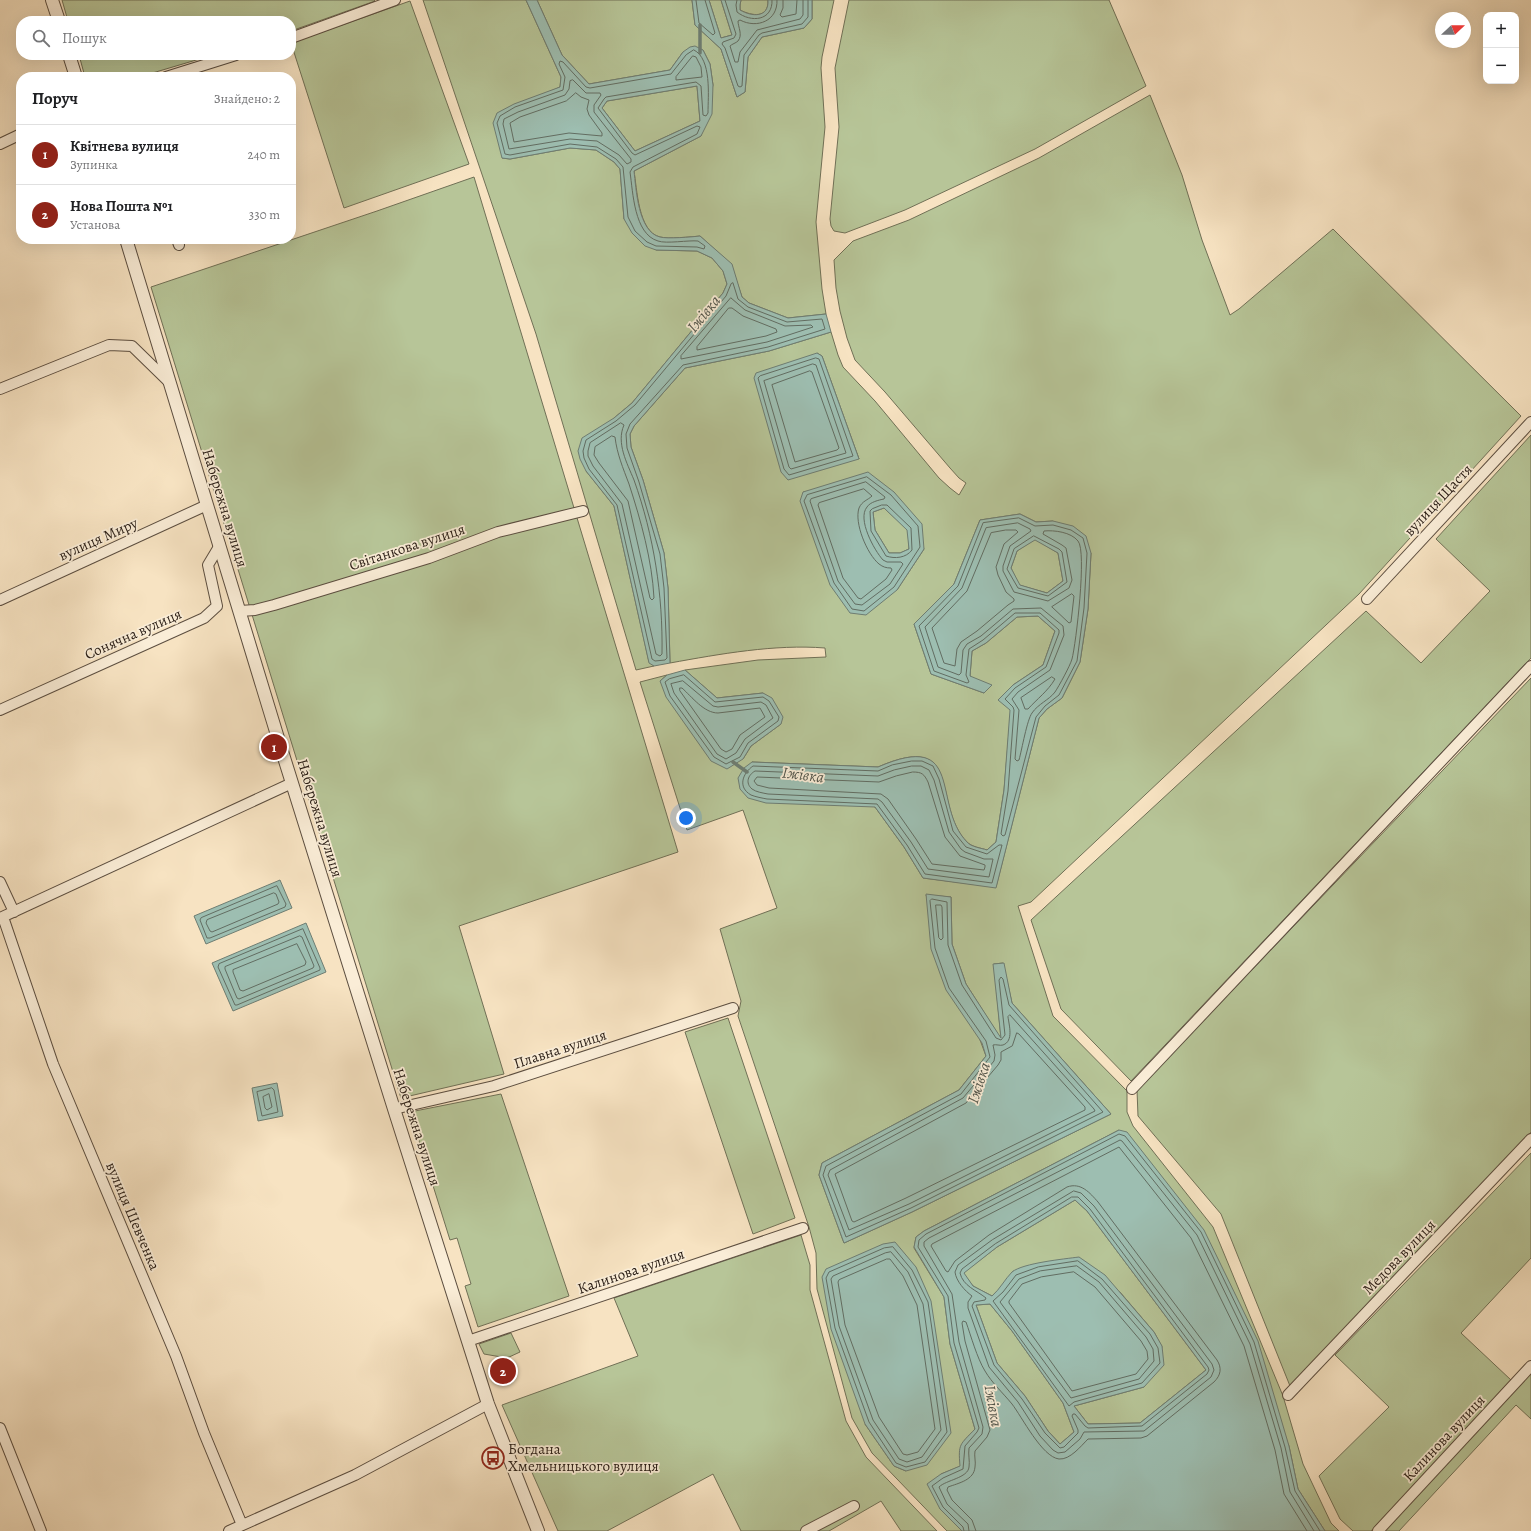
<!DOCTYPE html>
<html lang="uk">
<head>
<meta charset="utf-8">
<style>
  body { margin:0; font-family:Alegreya,serif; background:#f6f6f6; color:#202124 }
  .controls { position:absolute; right:12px; top:12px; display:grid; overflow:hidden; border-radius:8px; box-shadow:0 4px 16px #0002 }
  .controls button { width:36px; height:36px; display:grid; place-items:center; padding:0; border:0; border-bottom:1px solid #e0e0e0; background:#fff; color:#202124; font:20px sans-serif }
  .compass { position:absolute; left:1435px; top:12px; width:36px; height:36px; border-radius:50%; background:#fff; box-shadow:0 4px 16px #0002; rotate:68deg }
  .you { position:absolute; left:686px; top:818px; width:14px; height:14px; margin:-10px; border:3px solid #fff; border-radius:50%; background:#1a73e8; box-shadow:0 0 0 6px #1a73e833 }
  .badge { display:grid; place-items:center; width:26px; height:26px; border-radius:50%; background:#8f2418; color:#fff; font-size:13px; font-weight:700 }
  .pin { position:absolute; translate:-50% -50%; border:2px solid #fff; box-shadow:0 1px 4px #0006 }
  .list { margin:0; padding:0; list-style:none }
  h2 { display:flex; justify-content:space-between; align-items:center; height:52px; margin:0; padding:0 16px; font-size:17px }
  h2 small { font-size:13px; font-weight:400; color:#757577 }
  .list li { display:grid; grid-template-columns:26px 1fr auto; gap:12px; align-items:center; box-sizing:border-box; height:60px; padding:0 16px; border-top:1px solid #e0e0e0 }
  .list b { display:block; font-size:15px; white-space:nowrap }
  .list p { margin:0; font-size:13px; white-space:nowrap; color:#757577 }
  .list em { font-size:13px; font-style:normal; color:#757577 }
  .icon { flex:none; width:22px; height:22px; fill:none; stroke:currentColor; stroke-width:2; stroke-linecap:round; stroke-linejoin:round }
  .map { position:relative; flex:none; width:1531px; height:1531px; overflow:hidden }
  .search { position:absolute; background:#fff; box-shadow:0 4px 16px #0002; left:16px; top:16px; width:280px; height:44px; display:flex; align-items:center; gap:10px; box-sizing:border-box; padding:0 14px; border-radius:16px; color:#757577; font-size:15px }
  .panel { position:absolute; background:#fff; box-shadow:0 4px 16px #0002; left:16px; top:72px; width:280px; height:172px; border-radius:16px }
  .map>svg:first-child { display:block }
</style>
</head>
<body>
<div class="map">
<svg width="1531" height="1531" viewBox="0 0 1531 1531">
  <rect width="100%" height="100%" fill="#f7e3c2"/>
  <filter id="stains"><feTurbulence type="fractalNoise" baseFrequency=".005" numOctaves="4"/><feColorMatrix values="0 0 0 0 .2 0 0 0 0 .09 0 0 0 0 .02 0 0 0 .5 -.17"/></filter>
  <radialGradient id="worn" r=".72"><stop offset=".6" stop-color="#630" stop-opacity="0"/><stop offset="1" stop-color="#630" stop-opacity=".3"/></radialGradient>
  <!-- green -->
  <path fill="#b7c598" stroke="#707056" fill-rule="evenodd" d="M62,0H374L375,1L291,31V21H68Z
    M423,0H526L561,77L560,87L551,91L502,158L510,159L570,148L596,150L614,162L620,169L624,219L656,250L697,251L712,258L723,271L727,284L723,293L632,403L614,418L586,471L614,506L649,662L654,666L636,670L536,334Z
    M537,0H692L695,25L721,49L737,97L745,92L748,57L762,37L804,28L812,19V0H834L822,57L821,68L825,127L816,222L822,289L826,314L788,318L749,303L742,297L731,264L700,236C691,237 668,239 660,237C638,232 637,188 634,171L701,136L713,85L710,64L703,50L683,52L670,70L589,84L562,55Z
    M709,0H721L732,35L721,38Z
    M741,0H768C769,19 752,16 740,10V5Z
    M849,0H1109L1146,86L1035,149L905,210L845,233L834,231L831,226L830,219L839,127L835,68Z
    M410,1L469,164L344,208L291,43Z
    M79,55H213L139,77H85Z
    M697,86L700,121L635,151L602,108L607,101Z
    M1150,95L1182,175L1202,240L1230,315L1239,309L1333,229L1521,416L1359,594L1031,902L1018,906L1053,1016L1127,1091V1112L1133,1126L1213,1227L1283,1396L1303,1464L1331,1523L1339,1531H1325L1298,1489L1289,1446L1119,1130L924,1231L916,1237L914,1248L944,1297L950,1344L975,1429C961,1444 958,1445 961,1466L941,1474L940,1509L962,1531H947L872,1453L852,1418L817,1289L816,1253L809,1227L738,1016L741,1001L720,929L777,908L743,810L687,830L640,682L667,675L660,681L743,759L751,746L781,724L763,693L717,698L685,670L758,660L826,657L825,648C775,644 720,654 670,663L668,588L664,553L643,480L631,447L630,434L634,426L685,368L769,351L831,332L838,355L843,367L875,401L939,478L950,488L959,495L966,483L959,478L950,468L885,392L855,360L847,338L840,311L836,288L834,260L853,241L909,220L1039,158ZM817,353L822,356L859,459ZM803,492H894L924,549L897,590ZM1020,514L1036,522L1053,521L1091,553L1088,609L1080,662L1062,698L1047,709L1039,718L996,887L923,878L904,847L875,807L752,762L878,767C965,729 931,806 967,842C972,847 981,848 987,850L996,842L1004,790L1013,685L1043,665L1055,631L1038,616L1017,617L986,643L972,651L970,676L984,693L931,674L914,624L954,584L980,520ZM926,895L951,897L952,944L966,984L1001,1039L994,964L1003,963L1012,1003L1111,1114L912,1212L844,1243L819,1175L822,1163L959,1090L986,1056ZM865,1424L906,1471L894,1466Z
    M474,177L678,852L459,926L504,1074L401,1098L151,287L377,211Z
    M1531,435V658L1131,1081L1061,1009L1031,920L1366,611L1421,663L1490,591L1436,539Z
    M884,508L908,530L909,549L900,553H889L875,530L873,512Z
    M1035,539L1058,553L1063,581L1047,593L1019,585L1011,568L1017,551Z
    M1531,678V1132L1290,1386L1221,1214L1138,1116L1137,1090Z
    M728,1018L795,1218L753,1234L685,1032Z
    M501,1094L569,1296L478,1327L465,1286L471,1284L457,1238L450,1240L410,1112Z
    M1531,1153V1258L1461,1333L1511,1380L1371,1531H1353L1340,1519L1319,1476L1389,1407L1335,1355Z
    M1075,1200L1087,1211L1206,1370L1140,1423L1088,1424L1074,1406L1144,1387L1162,1347L1154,1332L1120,1292L1013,1271L1000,1289L992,1296L973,1286L963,1273L997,1247Z
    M801,1235L810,1265V1290L846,1421L866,1457L937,1531H901L881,1501L829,1531H741L713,1474L607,1531H558L502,1405L638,1356L614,1298Z
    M990,1304L1012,1331L1063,1403L1074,1432L1060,1444L1048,1431L1025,1396L997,1363L976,1305Z
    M511,1333L520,1352L507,1358L484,1354L479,1344Z
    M1531,1372V1419L1516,1405L1399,1531H1384Z"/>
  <!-- water -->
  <path fill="#9dbeb1" stroke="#6e7d72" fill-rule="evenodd" d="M526,0H537L562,55L589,84L670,70L683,52L690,47L695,46L703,50L710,64L713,85L712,114L701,136L634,171C636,188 638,232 660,237C667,239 691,237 700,236L732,264L742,297L749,303L788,318L826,314L831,332L769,351L685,368L634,426L630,434L631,447L643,480L664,553L668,588L670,663L654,666L649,663L614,506L586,471L580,459L578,451L582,438L614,418L632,403L723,293L727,284L723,271L712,258L697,251L656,250L645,246L632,233L624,219L620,169L614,162L596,150L570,148L510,159L502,158L493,123L497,113L514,104L560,87L561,77ZM697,86L700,121L635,151L602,108L607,101Z
    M692,0H709L721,38L732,35L721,0H741L740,5V10C752,17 769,18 768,0H812V19L804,28L762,37L748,57L745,92L737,97L721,49L695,25Z
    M817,353L822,356L859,459L788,480L781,472L754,378L756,373Z
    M868,472L894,492L922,524L924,549L897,590L866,615L850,613L830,585L800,501L803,492ZM884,508L907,530L909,549L900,553H889L875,530L873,512Z
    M1020,514L1036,522L1053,521L1073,526L1086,536L1091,553L1088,609L1080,662L1062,698L1047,709L1039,718L996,888L923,878L904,847L875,807L766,803L748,798L740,789L738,778L744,768L752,762L878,767C966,729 931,805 967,842C971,847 981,848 987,850L996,842L1004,790L1010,710L998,700L1013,685L1043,665L1055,631L1038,616L1017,617L986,643L972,651L970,676L992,685L984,693L931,674L914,624L954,584L980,520ZM1035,540L1058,553L1063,581L1047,593L1020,585L1011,568L1017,551Z
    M685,670L717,698L763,693L772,698L783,717L781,724L751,746L743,759L727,769L711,761L666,697L660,681L667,675Z
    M280,880L292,908L206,944L194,916Z
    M926,894L951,897L952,944L966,984L1001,1038L993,964L1004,963L1012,1003L1111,1114L912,1212L844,1243L819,1175L822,1163L959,1090L986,1056L982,1043L946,990L931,949Z
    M306,923L326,972L233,1011L212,963Z
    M277,1083L283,1116L258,1121L252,1088Z
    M1119,1130L1127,1132L1204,1230L1258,1341L1289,1446L1298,1489L1325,1531H962L940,1509L927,1484L941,1474L960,1466C958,1443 960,1445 975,1429L950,1344L944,1297L914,1247L916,1237L924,1231ZM1075,1200L1087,1211L1206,1370L1140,1423L1088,1424L1074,1406L1144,1387L1164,1365L1162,1346L1154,1332L1105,1275L1079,1257C1064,1259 1023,1263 1012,1272C1005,1279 1000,1289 992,1296L973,1286L964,1273L997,1247ZM990,1304L1012,1331L1063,1403L1074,1432L1060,1444L1048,1431L1025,1396L997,1363L976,1305Z
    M895,1242L916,1267L931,1301L951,1433L927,1465L906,1471L894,1466L865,1424L831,1329L822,1277L826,1269L883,1244Z"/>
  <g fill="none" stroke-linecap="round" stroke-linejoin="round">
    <!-- shore -->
    <path stroke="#626d62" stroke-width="1" d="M696,0L699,23L713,35L715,33L705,0
      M725,0L736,34L734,38L723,42L722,44L725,48L738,86L740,87L742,86L744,55L759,35L762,33L802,24L808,17V0
      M737,0L736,5L737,12C751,23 773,21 772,0
      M777,0C778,21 757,29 740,20L738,21C738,27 743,35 738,41C736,43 732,44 730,46L735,62H738L740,52L757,30L800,19L803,15V0
      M783,0V8L780,15L782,17L796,14L797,0
      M694,50C712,59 708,96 708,113L706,116L703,115L701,86L696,82L606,97L604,99L598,108L632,153L635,155L697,126L700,127L697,134L633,167L630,172C633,192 634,234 658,241C666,244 689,240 698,241L705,246L704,249L697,247L656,246L647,242L635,231L628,217L623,167L616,159L597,147L570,144L510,155L505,154L497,123L500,116L515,107L563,90L565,77L559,64L560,61L563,62L586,87L590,88L671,74L686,55Z
      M693,56L696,57L701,67L702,77L676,80V77Z
      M573,80L586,93H600L601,95L594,105V112L631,159V162L627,164L619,155L597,141L570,139L509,149L503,124L504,119L518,112L565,95L569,89L570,81Z
      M576,93L581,97L589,100L587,109L589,115L602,133V136L569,133L514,142L510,123L520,117L566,101Z
      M733,283L738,299L748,307L787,322L822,319L825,329L768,347L683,365L630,424L626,434L627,448L639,482L660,554L664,588L667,658L665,660L655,661L652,659L617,505L589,469L584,458L583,451L586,440L616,421L635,405L726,296L731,284Z
      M731,298L745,310L785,326L811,325L813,327L767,342L681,359V356Z
      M729,308H732L743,316L776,329L777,332L766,336L697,350V347Z
      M816,358L819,359L853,456L789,475L784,469L758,378L760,376Z
      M813,364L816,365L846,453L791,469L789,467L764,381Z
      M810,371L812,372L839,448L837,450L795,462L772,385Z
      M621,423L624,425C616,443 627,463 634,480C654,536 663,595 662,654L660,656L656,654L622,504L593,466L588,456V451L590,443Z
      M612,436L615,437C617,454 623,468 629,484C641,521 652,560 654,598L652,600L650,598L628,501L599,463L594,455L595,447Z
      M867,477L891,495L918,526L920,547L894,587L864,611L852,609L834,583L804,501L807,495Z
      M866,482L885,497L884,499C879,500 870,502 867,507C857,519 874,550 883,560L887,562H901L903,564L890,584L862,605L855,604L838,581L810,501L811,499Z
      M864,489L872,496C868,500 862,501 859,508C854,523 867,554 879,564C883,567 886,568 891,568L892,570L886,579L861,599L858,598L843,578L818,505L819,503Z
      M882,505H887L911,528L912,550C906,558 895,559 886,556L871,531L870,511L872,509Z
      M1019,518L1035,526L1053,525L1071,530L1083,538L1087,553L1084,608L1077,661L1059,695L1045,706L1036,717L1005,835L1003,836L1001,834L1008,791L1014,710L1013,707L1005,699L1015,688L1046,667L1059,633V630L1040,613H1015L983,640L969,649L966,675L969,682L967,683L934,671L919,626L958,586L983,523Z
      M1018,523L1030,529L1031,531L1010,546L1003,566V571L1014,592L1048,601L1069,588L1072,580L1066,548L1062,545L1043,534L1044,531C1054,530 1071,532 1078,541C1087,551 1076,644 1072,659C1070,666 1059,686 1055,692C1049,700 1038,704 1032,713C1027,720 1022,749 1019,760L1017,761L1015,759L1019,710L1012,699L1018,692L1050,670L1064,635L1063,626L1041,608L1013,609L981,636L967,644L963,650L961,673L959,675L938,667L925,627L962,588L986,528Z
      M1006,530H1016L1018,532L1004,544L996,567L998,575L1006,592L1014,599V601L1008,605L977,631L961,642L957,649L955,666L944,663L932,628L967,591L991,533Z
      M1034,536L1059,549L1062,552L1067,582L1048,596L1018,588L1007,569L1014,549Z
      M1072,594L1074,596L1071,622L1069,623L1052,607Z
      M684,675L715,702L763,697L769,701L779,717L778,721L748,743L740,757L726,764L714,757L670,696L665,682L669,679Z
      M1052,677L1055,679C1048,691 1037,699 1028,709H1025L1021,698Z
      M683,681L713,706L718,707L761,702L766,705L773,718L745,739L736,753L726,759L717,754L674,693L671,684Z
      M680,688H682C692,697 704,713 718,713L760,708L765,717L740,735L732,749L726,752L721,749L680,691Z
      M912,761H922L933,766L939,779L953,831L966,847L987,854L999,845H1002L992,883L925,874L907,845L877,804L767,799C762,798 756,797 751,795C737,787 743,773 753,766L878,771L892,765Z
      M912,766H921L929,770L934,780L949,832L961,849L965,852L984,859H993L989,877L928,869L911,842L882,802L878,799L768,794C763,793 756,792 752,789C745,783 748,775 755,771L878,776L894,770Z
      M913,772C922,772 924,774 928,782L945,837L960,856L985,865V867L984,870L932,864L916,839L888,799L881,794L769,788L757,785L754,781L757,777L879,782L896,776Z
      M277,886L286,904L285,907L210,938H207L200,920L201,918Z
      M274,893L276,894L279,902L278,904L212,932L210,931L206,923L207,920Z
      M932,899L947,902L948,945L962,985L996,1038L1001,1040L1005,1035L999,980L1001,977L1003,979L1009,1005L1103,1112L911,1208L846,1237L823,1175L826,1166L961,1094L990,1057L986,1041L949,988L935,948L930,901Z
      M936,905H941L942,907L943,938L941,940L939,938Z
      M303,929L320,968V970L237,1005H235L218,967L219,964Z
      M300,936L302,937L314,966L313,968L239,999L237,998L225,969V967Z
      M297,944L306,962L305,965L243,991L240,990L233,972V970Z
      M1010,1015L1094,1109L1095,1111L909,1204L849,1230L828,1175L830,1170L963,1098L994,1061L995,1055L993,1045C996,1044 1000,1046 1003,1045C1014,1041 1009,1025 1008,1017Z
      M1017,1033L1019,1034L1085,1107V1110L906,1198L854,1222L852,1221L835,1174L966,1103L998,1065L1001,1060V1052L1012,1046Z
      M272,1088L274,1090L278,1112L262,1116L257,1092Z
      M269,1094L272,1107L267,1110L265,1108L263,1097Z
      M1074,1191L1081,1193L1094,1206L1212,1364L1214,1370L1211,1377L1144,1431L1084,1432L1080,1439L1065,1452L1058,1453L1053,1450L1040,1436L1018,1402L989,1367L968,1308V1302L972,1296C965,1291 956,1281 955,1272L958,1265L992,1240Z
      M1072,1197H1078L1090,1209L1208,1367L1209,1370L1207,1374L1142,1426L1088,1428L1085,1426L1075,1414H1073L1072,1416L1078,1430V1433L1064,1447L1060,1448L1045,1433L1022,1399L994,1365L972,1306L974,1302L985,1300L986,1298C976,1290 963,1286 960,1273L962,1269L995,1244Z
      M893,1247L912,1270L928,1302L947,1432L925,1462L906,1467L896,1463L869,1422L835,1328L826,1278L829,1272L884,1248Z
      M891,1252L908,1272L923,1304L941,1430L922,1457L907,1462L899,1459L873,1420L839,1326L831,1279L833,1276L885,1253Z
      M887,1259H890L903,1276L917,1305L935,1429L918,1452L907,1455L903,1454L879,1417L845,1325L838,1282L839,1280Z
      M1078,1261L1102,1279L1150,1334L1158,1348L1160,1363L1142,1383L1074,1402L1069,1406L993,1301L1003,1292L1016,1275L1038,1267Z
      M1077,1266L1099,1282L1146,1337L1153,1349L1154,1361L1139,1379L1071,1398L1000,1302L1019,1279L1040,1271Z
      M1074,1272L1095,1287L1141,1341L1147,1351L1148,1359L1136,1374L1072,1391L1009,1303V1301L1022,1284L1041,1277Z
      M964,1531L963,1527L943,1507L932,1486L943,1478L963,1469L965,1446L977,1432L979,1428L954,1343L948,1296L918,1247L919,1240L926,1234L1119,1134L1125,1136L1201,1232L1254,1342L1285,1447L1295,1491L1320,1531
      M969,1531L968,1524L947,1504L939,1487C946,1480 968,1478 969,1467C970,1461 968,1455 969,1448L982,1434L983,1427L959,1342L952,1294L924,1246V1242L929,1238L1120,1140L1122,1141L1197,1235L1250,1344L1281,1448L1290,1492L1314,1531
      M976,1531L972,1520L952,1500L947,1490L948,1487C959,1483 974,1480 975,1467C976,1462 974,1456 975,1451L987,1437L990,1430L965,1341L962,1323L963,1321L966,1322C971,1336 977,1358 985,1371C992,1383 1003,1393 1012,1404C1022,1417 1042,1457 1059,1459C1070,1460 1081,1446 1088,1439L1141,1438L1147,1436L1214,1382C1221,1375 1222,1368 1217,1360L1098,1202C1090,1193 1081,1182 1067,1187L989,1235L955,1261L948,1272L946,1271L931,1246L932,1244L1119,1147L1191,1238L1244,1346L1275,1450L1284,1494L1307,1531"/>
    <!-- stream -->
    <path stroke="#6e7d72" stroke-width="3.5" d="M700,53V25
      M733,762L747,772"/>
    <!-- minor casing -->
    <g stroke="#5c4e40" stroke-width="12">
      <path id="minor" d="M291,38L395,0
        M166,77L236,55
        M0,144L21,134
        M177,239L179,245
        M0,389L109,345L132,346L170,383
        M1367,599L1531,422
        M0,600L207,505
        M240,611L255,610L274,605L429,558L498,532L583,511
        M0,710L204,618L217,606L208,565L220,545
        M0,882L14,912
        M3,917L53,1064L176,1356L204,1433L242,1525
        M0,918L292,783
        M1132,1089L1531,666
        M394,1109L494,1086L733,1008
        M468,1341L803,1228
        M1288,1395L1531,1139
        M0,1428L41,1531
        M229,1531L355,1475L488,1404
        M806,1531L854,1506
        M1378,1531L1531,1366"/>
    </g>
    <!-- tertiary casing -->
    <g stroke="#5c4e40" stroke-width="14">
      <path id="tertiary" d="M52,0L59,21
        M69,55L76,77
        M126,239L281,748L394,1109L488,1404L538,1531"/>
    </g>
    <!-- minor -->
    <use href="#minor" stroke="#faedd7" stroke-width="10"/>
    <!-- tertiary -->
    <use href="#tertiary" stroke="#faedd7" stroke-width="12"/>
  </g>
  <!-- icons -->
  <defs>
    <g id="bus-ring" transform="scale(1.15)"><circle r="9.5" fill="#faedd7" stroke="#8f2418" stroke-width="1.5"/><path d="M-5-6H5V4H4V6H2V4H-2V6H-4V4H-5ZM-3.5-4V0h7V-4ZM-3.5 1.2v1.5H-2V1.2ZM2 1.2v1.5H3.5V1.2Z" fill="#8f2418"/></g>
  </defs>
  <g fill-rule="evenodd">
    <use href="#bus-ring" x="493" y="1458"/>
  </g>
  <g text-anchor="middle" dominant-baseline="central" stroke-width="3.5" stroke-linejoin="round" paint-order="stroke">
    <!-- street labels -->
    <g font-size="15" fill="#281c14" stroke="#faedd7">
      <text transform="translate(1438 500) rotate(-47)">вулиця Щастя</text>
      <text transform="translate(225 508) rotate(73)">Набережна вулиця</text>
      <text transform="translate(98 539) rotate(-24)">вулиця Миру</text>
      <text transform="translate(407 547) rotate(-18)">Світанкова вулиця</text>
      <text transform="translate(133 634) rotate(-24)">Сонячна вулиця</text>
      <text transform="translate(320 818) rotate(73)">Набережна вулиця</text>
      <text transform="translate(560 1049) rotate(-18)">Плавна вулиця</text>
      <text transform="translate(417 1127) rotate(72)">Набережна вулиця</text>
      <text transform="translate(133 1216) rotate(67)">вулиця Шевченка</text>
      <text transform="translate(1399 1257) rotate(-46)">Медова вулиця</text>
      <text transform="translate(631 1271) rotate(-19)">Калинова вулиця</text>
      <text transform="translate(1444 1438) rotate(-47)">Калинова вулиця</text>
    </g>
    <!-- poi labels -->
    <g font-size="15" fill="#281c14" stroke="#faedd7" text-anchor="start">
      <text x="508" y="1449">Богдана<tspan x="508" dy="17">Хмельницького вулиця</tspan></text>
    </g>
    <!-- water labels -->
    <g font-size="16" font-style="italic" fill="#51554b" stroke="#faedd7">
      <text transform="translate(704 314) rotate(-51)">Іжівка</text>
      <text transform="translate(803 775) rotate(7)">Іжівка</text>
      <text transform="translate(979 1083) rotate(-72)">Іжівка</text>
      <text transform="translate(993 1406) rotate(80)">Іжівка</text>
    </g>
  </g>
  <rect width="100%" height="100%" filter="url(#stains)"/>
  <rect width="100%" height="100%" fill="url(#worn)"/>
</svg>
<div class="controls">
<button>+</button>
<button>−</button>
</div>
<svg class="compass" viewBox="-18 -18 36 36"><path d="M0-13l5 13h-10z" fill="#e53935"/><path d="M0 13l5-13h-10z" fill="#757577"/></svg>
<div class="you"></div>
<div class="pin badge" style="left:274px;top:747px">1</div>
<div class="pin badge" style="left:503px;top:1371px">2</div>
<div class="search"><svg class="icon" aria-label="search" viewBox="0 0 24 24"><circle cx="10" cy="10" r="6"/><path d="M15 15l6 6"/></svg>Пошук</div>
<section class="panel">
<h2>Поруч<small>Знайдено: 2</small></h2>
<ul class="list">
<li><span class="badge">1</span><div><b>Квітнева вулиця</b><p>Зупинка</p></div><em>240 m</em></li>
<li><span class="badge">2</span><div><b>Нова Пошта №1</b><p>Установа</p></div><em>330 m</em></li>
</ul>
</section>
</div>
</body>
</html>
